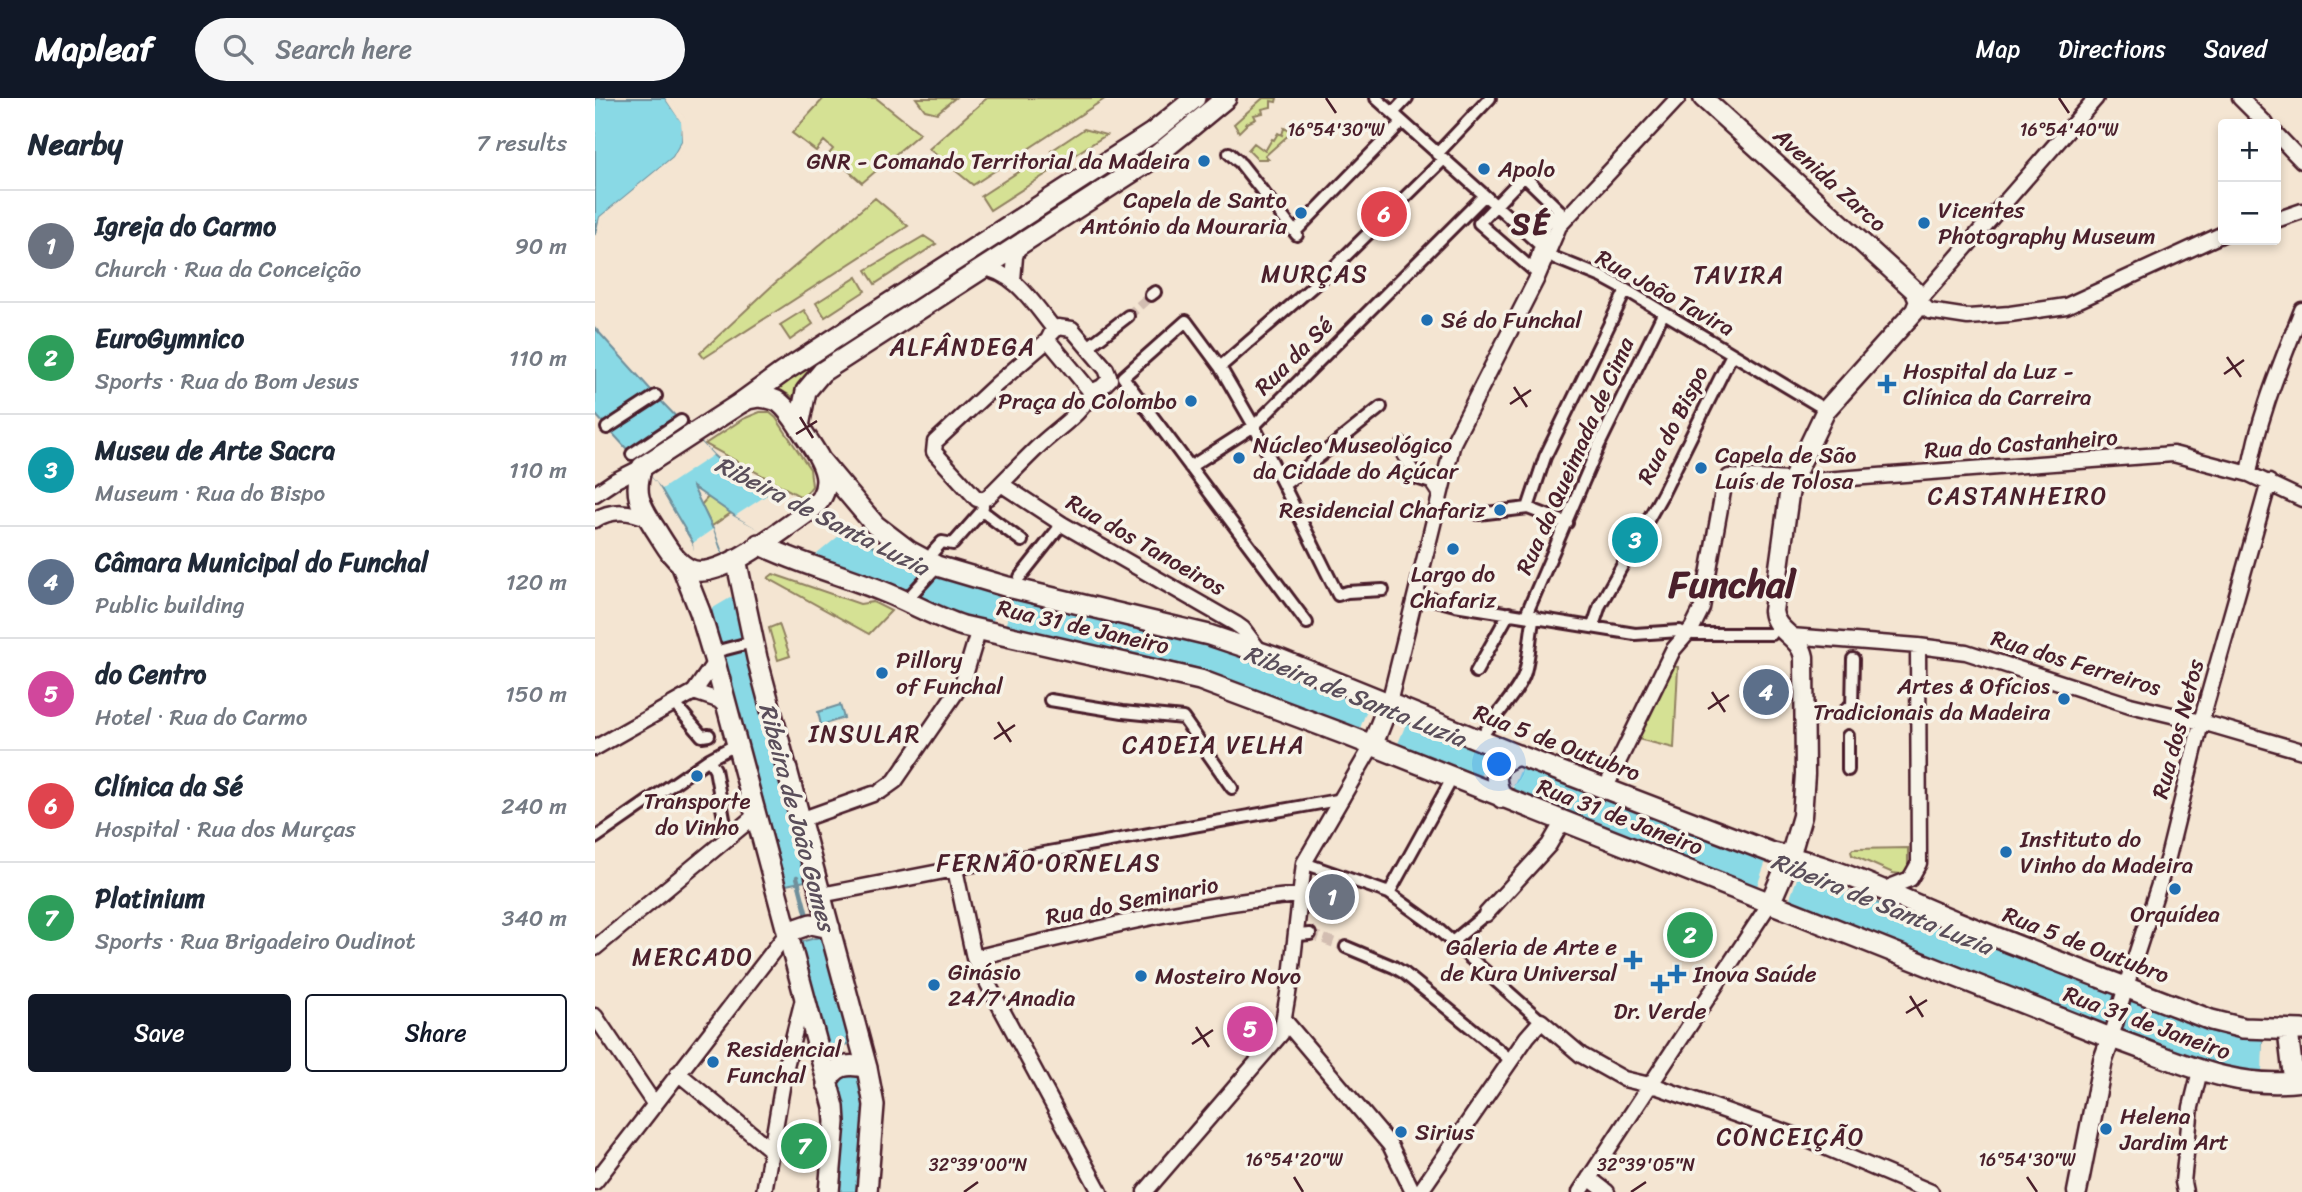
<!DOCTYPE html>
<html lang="en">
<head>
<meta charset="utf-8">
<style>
  body { margin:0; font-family:Sriracha,sans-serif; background:#f6f6f7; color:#1f2937 }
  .controls { position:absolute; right:21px; top:21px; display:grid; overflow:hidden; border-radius:7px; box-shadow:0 4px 10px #0003 }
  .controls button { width:63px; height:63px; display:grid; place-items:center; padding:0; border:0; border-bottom:2px solid #e0e1e3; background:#fff; color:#1f2937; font:35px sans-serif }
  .you { position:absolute; left:905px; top:667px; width:24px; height:24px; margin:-18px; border:5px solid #fff; border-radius:50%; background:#1a73e8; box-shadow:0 0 0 10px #1a73e833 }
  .badge { display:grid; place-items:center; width:46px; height:46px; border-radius:50%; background:#111827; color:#fff; font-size:23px; font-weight:700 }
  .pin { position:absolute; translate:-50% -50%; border:4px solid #fff; box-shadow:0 2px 7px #0006 }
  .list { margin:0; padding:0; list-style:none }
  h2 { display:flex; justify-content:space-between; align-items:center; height:91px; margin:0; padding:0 28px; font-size:30px }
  h2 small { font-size:23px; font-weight:400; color:#747a83 }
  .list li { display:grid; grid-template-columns:46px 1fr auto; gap:21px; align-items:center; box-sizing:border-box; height:112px; padding:0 28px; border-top:2px solid #e0e1e3 }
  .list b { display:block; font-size:26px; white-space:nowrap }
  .list p { margin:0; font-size:23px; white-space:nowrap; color:#747a83 }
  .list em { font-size:23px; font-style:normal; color:#747a83 }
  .actions { display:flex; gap:14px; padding:21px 28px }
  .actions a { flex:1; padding:16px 0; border:2px solid #111827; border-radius:7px; text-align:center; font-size:24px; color:#111827 }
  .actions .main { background:#111827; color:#fff }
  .icon { flex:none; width:38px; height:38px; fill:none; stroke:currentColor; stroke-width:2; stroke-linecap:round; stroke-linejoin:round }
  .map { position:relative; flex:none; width:1707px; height:1094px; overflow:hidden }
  header { display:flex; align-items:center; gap:42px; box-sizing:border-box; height:98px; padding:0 35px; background:#111827; color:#fff }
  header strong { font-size:33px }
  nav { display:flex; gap:38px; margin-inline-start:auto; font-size:24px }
  .search { width:490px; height:63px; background:#f6f6f7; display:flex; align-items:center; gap:18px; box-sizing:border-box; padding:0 24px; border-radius:38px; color:#747a83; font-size:26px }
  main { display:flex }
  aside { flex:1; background:#fff }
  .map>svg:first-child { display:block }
</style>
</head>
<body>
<header>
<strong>Mapleaf</strong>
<div class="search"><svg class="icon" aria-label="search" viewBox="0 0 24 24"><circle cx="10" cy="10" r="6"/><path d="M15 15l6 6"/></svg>Search here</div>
<nav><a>Map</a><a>Directions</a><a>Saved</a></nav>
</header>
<main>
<aside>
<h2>Nearby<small>7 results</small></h2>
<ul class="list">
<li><span class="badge" style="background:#6b7280">1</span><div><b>Igreja do Carmo</b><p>Church · Rua da Conceição</p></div><em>90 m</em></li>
<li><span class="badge" style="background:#2e9e5b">2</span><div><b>EuroGymnico</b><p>Sports · Rua do Bom Jesus</p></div><em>110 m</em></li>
<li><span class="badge" style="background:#0f9aa8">3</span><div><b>Museu de Arte Sacra</b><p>Museum · Rua do Bispo</p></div><em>110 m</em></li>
<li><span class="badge" style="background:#5c6f8a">4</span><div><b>Câmara Municipal do Funchal</b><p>Public building</p></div><em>120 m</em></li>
<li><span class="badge" style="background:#d1479c">5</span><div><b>do Centro</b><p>Hotel · Rua do Carmo</p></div><em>150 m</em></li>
<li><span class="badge" style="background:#e0444e">6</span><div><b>Clínica da Sé</b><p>Hospital · Rua dos Murças</p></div><em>240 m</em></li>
<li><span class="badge" style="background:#2e9e5b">7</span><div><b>Platinium</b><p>Sports · Rua Brigadeiro Oudinot</p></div><em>340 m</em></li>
</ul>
<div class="actions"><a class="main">Save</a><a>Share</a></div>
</aside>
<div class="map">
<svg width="1707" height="1094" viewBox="0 0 1707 1094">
  <rect width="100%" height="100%" fill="#f4e5d2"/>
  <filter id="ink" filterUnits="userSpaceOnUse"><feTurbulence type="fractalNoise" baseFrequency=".0143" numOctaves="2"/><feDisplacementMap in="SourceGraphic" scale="14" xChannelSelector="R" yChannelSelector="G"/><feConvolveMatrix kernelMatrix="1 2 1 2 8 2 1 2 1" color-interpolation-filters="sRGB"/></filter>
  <g filter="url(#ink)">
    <!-- green -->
    <path fill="#d5e194" stroke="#908060" stroke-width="2" d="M229,0H281L325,35L267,85L237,58L230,61L238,51L229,43L221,53L197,35Z
      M321,0H360L342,15L330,12Z
      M392,0H511L378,87L334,51Z
      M668,0H682L681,4L676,3V9L667,11L668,15L659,17L661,21L650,26H652L644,34L639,26Z
      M589,20L592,24L576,37L391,158L389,154Z
      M689,30L697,34L670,58L673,61H662L653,52L659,45L670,53L677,41L679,42L683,35L687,37Z
      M489,31L511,37L465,66L456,53Z
      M446,59L456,73L395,112L386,98Z
      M280,100L313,128L109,260L105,255L179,186Z
      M329,138L341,146L280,186L271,172Z
      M370,165L373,169L220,268L207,281L198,299L182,290V288Z
      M262,179L270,193L230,219L221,205Z
      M209,212L218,226L195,242L185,227Z
      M165,314H174L181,320L215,371L217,388L208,400L110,346L148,321Z
      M113,399L136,415L117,428L106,407Z
      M178,476L265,506L278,504L296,513L274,536L173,480Z
      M184,526L195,558L183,562L174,530Z
      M1076,568L1083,569L1079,650L1043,641Z
      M1313,750V771L1306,776L1298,775L1257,757L1256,753L1258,751Z"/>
    <!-- water -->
    <path fill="#89d9e5" stroke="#708f9b" stroke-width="2" d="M0,0H70L87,24V43L78,59L5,119L0,137Z
      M0,230L65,302L118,357L151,386L320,469L614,543L1171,763L1430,860L1608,931L1618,934L1668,940L1670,976L1603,964L598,569L367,520L224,461L140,418L98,389L118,431L132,467L148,540L215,782L191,787L98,445L62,384L0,316Z
      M245,607L249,620L226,627L223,614Z
      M228,838L257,945L232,951L205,844Z
      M251,973L265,978L272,1010L265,1094H241L249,1015L241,984Z"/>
    <!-- pier -->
    <path fill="#f4e5d2" d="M70,0H75L90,22V44L80,61L8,121L6,131L0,140L5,119L78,59L87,43L86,24Z
      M84,321L118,357L67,391L34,353Z
      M175,395L251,432L216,461L140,418Z
      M118,431L140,497L113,513L99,457L98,445Z
      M405,494L418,497L410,530L397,527Z
      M774,606L813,621L802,648L764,633Z
      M895,653L928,666L916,694L884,681Z
      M1171,763L1204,775L1194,803L1161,791Z
      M1668,940L1707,941V973L1667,977Z"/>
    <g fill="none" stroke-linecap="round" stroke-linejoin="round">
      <!-- stream -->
      <path stroke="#708f9b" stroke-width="4.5" d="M202,779L213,822
        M244,942L249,964"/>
      <!-- pedestrian-tunnel -->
      <path stroke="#d2bdb1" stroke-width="10" stroke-dasharray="10 5" stroke-linecap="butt" d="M533,218L556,197
        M715,836L751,849"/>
      <!-- pedestrian casing -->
      <g stroke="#4a1f2b" stroke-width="16">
        <path id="pedestrian" d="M781,0L945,147
          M798,15L812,0
          M634,55L643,63
          M842,56L895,0
          M646,66L702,137
          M929,78L964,112L951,127L938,172L884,125Z
          M700,134L807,24
          M960,160L1007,179L1031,192L1231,312
          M556,197L560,194
          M493,249L533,218
          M625,269L731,177L848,62
          M12,330L61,298
          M808,346V357L824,381L836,385L844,397
          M37,356L86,323
          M595,369L659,328L889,98
          M689,387L786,309
          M933,410L950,359L1031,192
          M387,413L427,443
          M883,416L933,410L972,425
          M338,454L347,444L358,446L387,413L388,408L386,402
          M425,479L467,426
          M316,497L336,475
          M826,498L860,507L1040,536L1085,533
          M931,517L1004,347L1068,216
          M712,525L528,279L591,223L625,269L659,328L743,497L752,494L788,492
          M998,528L1005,507L1067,397L1137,256
          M1098,536H1177
          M127,552L150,546
          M881,574L914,515
          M455,602L528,614L588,620L637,690
          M1252,610H1257L1258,561
          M85,612L107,638L114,637
          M890,634C901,616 925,592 930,574C935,556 935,536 939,518
          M1253,638V672
          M114,661L120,671L130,726
          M0,740L114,661L142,646
          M709,765L794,795L837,826L946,923
          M360,771L748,701
          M794,795L853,688
          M702,837L715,836
          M857,844L891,816
          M751,849L799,869L809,875L917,963"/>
      </g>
      <!-- minor casing -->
      <g stroke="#4a1f2b" stroke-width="19">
        <path id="minor" d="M1501,0L1324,203L1334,213L1373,219L1415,216L1471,208L1628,136
          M1645,0L1671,26
          M1681,36L1707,63
          M1681,122L1707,113
          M387,170C420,173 440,208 460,232
          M418,182L420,159L424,146
          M463,229L477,231L511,271L515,281L507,289L496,294C487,316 464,329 447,345C429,362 411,381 393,399L386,402L382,401L339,354L340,344L402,286L453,242L456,236Z
          M453,242L496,294
          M1654,376C1663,319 1686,266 1707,212
          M406,386L467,426L641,526L648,531L666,555
          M0,396L21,382L47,369
          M0,422C16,411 36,413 54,421
          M1196,538L1323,548L1371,554L1535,607L1614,626L1707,653
          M99,594L123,602L133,610
          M794,605L858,345L941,182L964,128L1083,0
          M0,650L99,594L120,564
          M1010,691L1078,552L1097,530L1107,510L1129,388L1134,379L1216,383L1578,356L1654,376L1707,401
          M286,693L300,683L368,584L384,531
          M205,722L278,696
          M1287,792L1315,781L1324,765L1323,548
          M226,797L360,771L379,860L505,1094
          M891,816L954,747L968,723
          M0,850L162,716
          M379,860C486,835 594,806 705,797
          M0,918L60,1007
          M690,923L795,1047L818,1094
          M1516,940L1531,888L1573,759L1608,617L1674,384
          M83,975L175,1051
          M994,1080L1012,1094
          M0,1084L193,834
          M169,1094L190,972L208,901
          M550,1094L686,936L696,878L709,765L777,648
          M825,1094L932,939L946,923L986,957L1029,981L1063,989L1213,1042L1336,1094
          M985,1094L1175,805
          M1590,1094L1588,1084L1596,1009L1605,973"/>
      </g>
      <!-- tertiary casing -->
      <g stroke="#4a1f2b" stroke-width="23">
        <path id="tertiary" d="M1108,0L1319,192L1324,203L1320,213L1231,312L1197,383L1194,397L1178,513C1180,534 1205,538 1209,559L1210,676L1207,718L1195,759
          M1482,1094L1508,962L1516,940"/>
      </g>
      <!-- secondary casing -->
      <g stroke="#4a1f2b" stroke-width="24">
        <path id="secondary" d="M164,299C171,300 179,300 185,305C195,313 202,326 209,336C227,363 246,388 213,414C189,430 122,485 94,471C78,463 69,444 59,429C45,407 38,395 47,369L144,306L153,301Z
          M144,306L188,274L557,35L600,0
          M204,328L211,293L227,274L556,62L631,0
          M226,363L280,427L314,453L342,468L413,489L614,537L682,560L912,653L1178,755C1242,768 1303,800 1363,824C1446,858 1532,889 1616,922L1648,930L1707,932
          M164,446C204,466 246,476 287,493C315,504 340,519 368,528L605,582L749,636L1508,937C1576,959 1633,993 1707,983
          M141,461L162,560L272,970L279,1007L272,1094
          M86,466L105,514L120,564L239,1009L240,1024L234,1094
          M777,648L794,605
          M907,700C897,678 899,665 923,657
          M1175,805L1195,759
          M193,834L216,826L235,830
          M1693,933L1699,984
          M232,986C239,966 254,965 272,970"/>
      </g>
      <!-- pedestrian -->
      <use href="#pedestrian" stroke="#f7f3e8" stroke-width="10"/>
      <!-- minor -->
      <use href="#minor" stroke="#f7f3e8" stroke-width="14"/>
      <!-- tertiary -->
      <use href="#tertiary" stroke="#f7f3e8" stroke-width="18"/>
      <!-- secondary -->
      <use href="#secondary" stroke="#f7f3e8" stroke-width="19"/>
    </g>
  </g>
  <!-- ticks -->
  <path fill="none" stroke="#4a1f2b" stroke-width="2.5" d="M731,0L741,15M1464,0L1474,15M1632,259L1646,279M1629,276L1649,262M919,289L932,309M915,306L936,292M205,319L218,340M201,336L222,323M1117,594L1130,614M1113,611L1134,597M403,624L416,644M399,641L420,627M1315,898L1328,919M1311,915L1332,902M601,929L614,949M597,946L618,932M699,1079L708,1094M1432,1079L1442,1094M369,1094L383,1084M1036,1094L1051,1084"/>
  <!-- markers -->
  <g fill="#1f6fb2" stroke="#f7f3e8" stroke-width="2.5">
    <circle cx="609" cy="63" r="7"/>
    <circle cx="889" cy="71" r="7"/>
    <circle cx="706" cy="115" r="7"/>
    <circle cx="1329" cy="125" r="7"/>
    <circle cx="832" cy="222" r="7"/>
    <path d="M1288.5 275.5h7v7h7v7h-7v7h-7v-7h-7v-7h7z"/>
    <circle cx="596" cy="303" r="7"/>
    <circle cx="644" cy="360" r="7"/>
    <circle cx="1106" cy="370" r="7"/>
    <circle cx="905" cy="412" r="7"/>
    <circle cx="858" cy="451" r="7"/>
    <circle cx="287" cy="575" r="7"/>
    <circle cx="1469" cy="601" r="7"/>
    <circle cx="102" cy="678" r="7"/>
    <circle cx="1411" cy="754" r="7"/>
    <circle cx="1580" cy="791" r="7"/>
    <path d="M1034.5 851.5h7v7h7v7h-7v7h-7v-7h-7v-7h7z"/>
    <path d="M1078.5 865.5h7v7h7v7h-7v7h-7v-7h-7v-7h7z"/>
    <circle cx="546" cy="878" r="7"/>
    <path d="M1061.5 875.5h7v7h7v7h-7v7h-7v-7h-7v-7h7z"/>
    <circle cx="339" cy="887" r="7"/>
    <circle cx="118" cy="964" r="7"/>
    <circle cx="1511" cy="1031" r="7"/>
    <circle cx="806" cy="1034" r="7"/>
  </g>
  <g text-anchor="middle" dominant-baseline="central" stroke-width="7" stroke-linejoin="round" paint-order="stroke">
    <!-- poi labels -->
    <g font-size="23" fill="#4a1f2b" stroke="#f7f3e8" text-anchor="start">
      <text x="595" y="63" text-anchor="end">GNR - Comando Territorial da Madeira</text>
      <text x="903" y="71">Apolo</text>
      <text x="692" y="102" text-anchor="end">Capela de Santo<tspan x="692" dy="26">António da Mouraria</tspan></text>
      <text x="1343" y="112">Vicentes<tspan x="1343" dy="26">Photography Museum</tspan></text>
      <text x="846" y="222">Sé do Funchal</text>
      <text x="1308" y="273">Hospital da Luz -<tspan x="1308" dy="26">Clínica da Carreira</tspan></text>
      <text x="582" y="303" text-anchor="end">Praça do Colombo</text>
      <text x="658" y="347">Núcleo Museológico<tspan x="658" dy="26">da Cidade do Açúcar</tspan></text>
      <text x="1120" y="357">Capela de São<tspan x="1120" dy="26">Luís de Tolosa</tspan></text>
      <text x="891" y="412" text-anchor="end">Residencial Chafariz</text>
      <text x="858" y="476" text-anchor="middle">Largo do<tspan x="858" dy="26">Chafariz</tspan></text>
      <text x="301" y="562">Pillory<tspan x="301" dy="26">of Funchal</tspan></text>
      <text x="1455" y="588" text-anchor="end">Artes &amp; Ofícios<tspan x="1455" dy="26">Tradicionais da Madeira</tspan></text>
      <text x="102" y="703" text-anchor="middle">Transporte<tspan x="102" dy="26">do Vinho</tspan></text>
      <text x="1425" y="741">Instituto do<tspan x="1425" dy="26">Vinho da Madeira</tspan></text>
      <text x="1580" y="816" text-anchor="middle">Orquídea</text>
      <text x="1022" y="849" text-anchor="end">Galeria de Arte e<tspan x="1022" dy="26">de Kura Universal</tspan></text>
      <text x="353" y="874">Ginásio<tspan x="353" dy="26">24/7 Anadia</tspan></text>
      <text x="1098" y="876">Inova Saúde</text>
      <text x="560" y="878">Mosteiro Novo</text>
      <text x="1065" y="913" text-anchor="middle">Dr. Verde</text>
      <text x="132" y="951">Residencial<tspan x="132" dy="26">Funchal</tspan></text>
      <text x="1525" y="1018">Helena<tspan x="1525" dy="26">Jardim Art</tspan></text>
      <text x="820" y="1034">Sirius</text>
    </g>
    <!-- street labels -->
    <g font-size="23" fill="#4a1f2b" stroke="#f7f3e8">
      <text transform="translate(1235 82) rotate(42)">Avenida Zarco</text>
      <text transform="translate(1070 195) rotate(29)">Rua João Tavira</text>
      <text transform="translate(699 258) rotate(-45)">Rua da Sé</text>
      <text transform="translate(1078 327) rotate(-63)">Rua do Bispo</text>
      <text transform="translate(1426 346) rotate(-4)">Rua do Castanheiro</text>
      <text transform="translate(980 358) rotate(-66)">Rua da Queimada de Cima</text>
      <text transform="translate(551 447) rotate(30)">Rua dos Tanoeiros</text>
      <text transform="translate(488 529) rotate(13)">Rua 31 de Janeiro</text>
      <text transform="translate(1481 565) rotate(17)">Rua dos Ferreiros</text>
      <text transform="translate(1583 631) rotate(-75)">Rua dos Netos</text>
      <text transform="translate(962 645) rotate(21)">Rua 5 de Outubro</text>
      <text transform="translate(1025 719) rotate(21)">Rua 31 de Janeiro</text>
      <text transform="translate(537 803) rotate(-11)">Rua do Seminario</text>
      <text transform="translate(1491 847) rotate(21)">Rua 5 de Outubro</text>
      <text transform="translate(1552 925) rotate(20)">Rua 31 de Janeiro</text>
    </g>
    <!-- neighbourhood labels -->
    <g font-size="24" letter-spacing="2" fill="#4a1f2b" stroke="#f7f3e8">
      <text x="720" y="176">MURÇAS</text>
      <text x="1144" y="177">TAVIRA</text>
      <text x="368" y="249">ALFÂNDEGA</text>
      <text x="1423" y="398">CASTANHEIRO</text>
      <text x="270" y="636">INSULAR</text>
      <text x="619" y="647">CADEIA VELHA</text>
      <text x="454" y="765">FERNÃO ORNELAS</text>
      <text x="98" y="859">MERCADO</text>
      <text x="1196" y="1039">CONCEIÇÃO</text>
    </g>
    <!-- water labels -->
    <g font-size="24" font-style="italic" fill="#5a4e5a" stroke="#f7f3e8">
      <text transform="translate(227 418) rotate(27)">Ribeira de Santa Luzia</text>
      <text transform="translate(760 598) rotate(22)">Ribeira de Santa Luzia</text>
      <text transform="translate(202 719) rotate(75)">Ribeira de João Gomes</text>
      <text transform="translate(1287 806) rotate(22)">Ribeira de Santa Luzia</text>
    </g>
    <!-- district labels -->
    <g font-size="30" font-weight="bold" letter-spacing="2" fill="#4a1f2b" stroke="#f7f3e8">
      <text x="936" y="126">SÉ</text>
    </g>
    <!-- town labels -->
    <g font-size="37" font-weight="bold" fill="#4a1f2b" stroke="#f7f3e8">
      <text x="1137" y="486">Funchal</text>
    </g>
  </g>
  <g font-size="18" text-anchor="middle" fill="#4a1f2b" stroke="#f7f3e8" stroke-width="7" stroke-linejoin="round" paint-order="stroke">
    <text x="741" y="38">16°54'30"W</text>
    <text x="1474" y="38">16°54'40"W</text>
    <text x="699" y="1068">16°54'20"W</text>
    <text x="1432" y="1068">16°54'30"W</text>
    <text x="383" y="1073">32°39'00"N</text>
    <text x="1051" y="1073">32°39'05"N</text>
  </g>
</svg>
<div class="controls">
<button>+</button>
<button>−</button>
</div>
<div class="you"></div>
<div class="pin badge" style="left:737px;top:799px;background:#6b7280">1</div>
<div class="pin badge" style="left:1095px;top:837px;background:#2e9e5b">2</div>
<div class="pin badge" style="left:1040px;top:442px;background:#0f9aa8">3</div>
<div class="pin badge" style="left:1171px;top:594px;background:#5c6f8a">4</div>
<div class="pin badge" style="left:655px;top:931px;background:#d1479c">5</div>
<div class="pin badge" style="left:789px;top:116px;background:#e0444e">6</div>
<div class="pin badge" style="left:209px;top:1048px;background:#2e9e5b">7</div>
</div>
</main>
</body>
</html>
